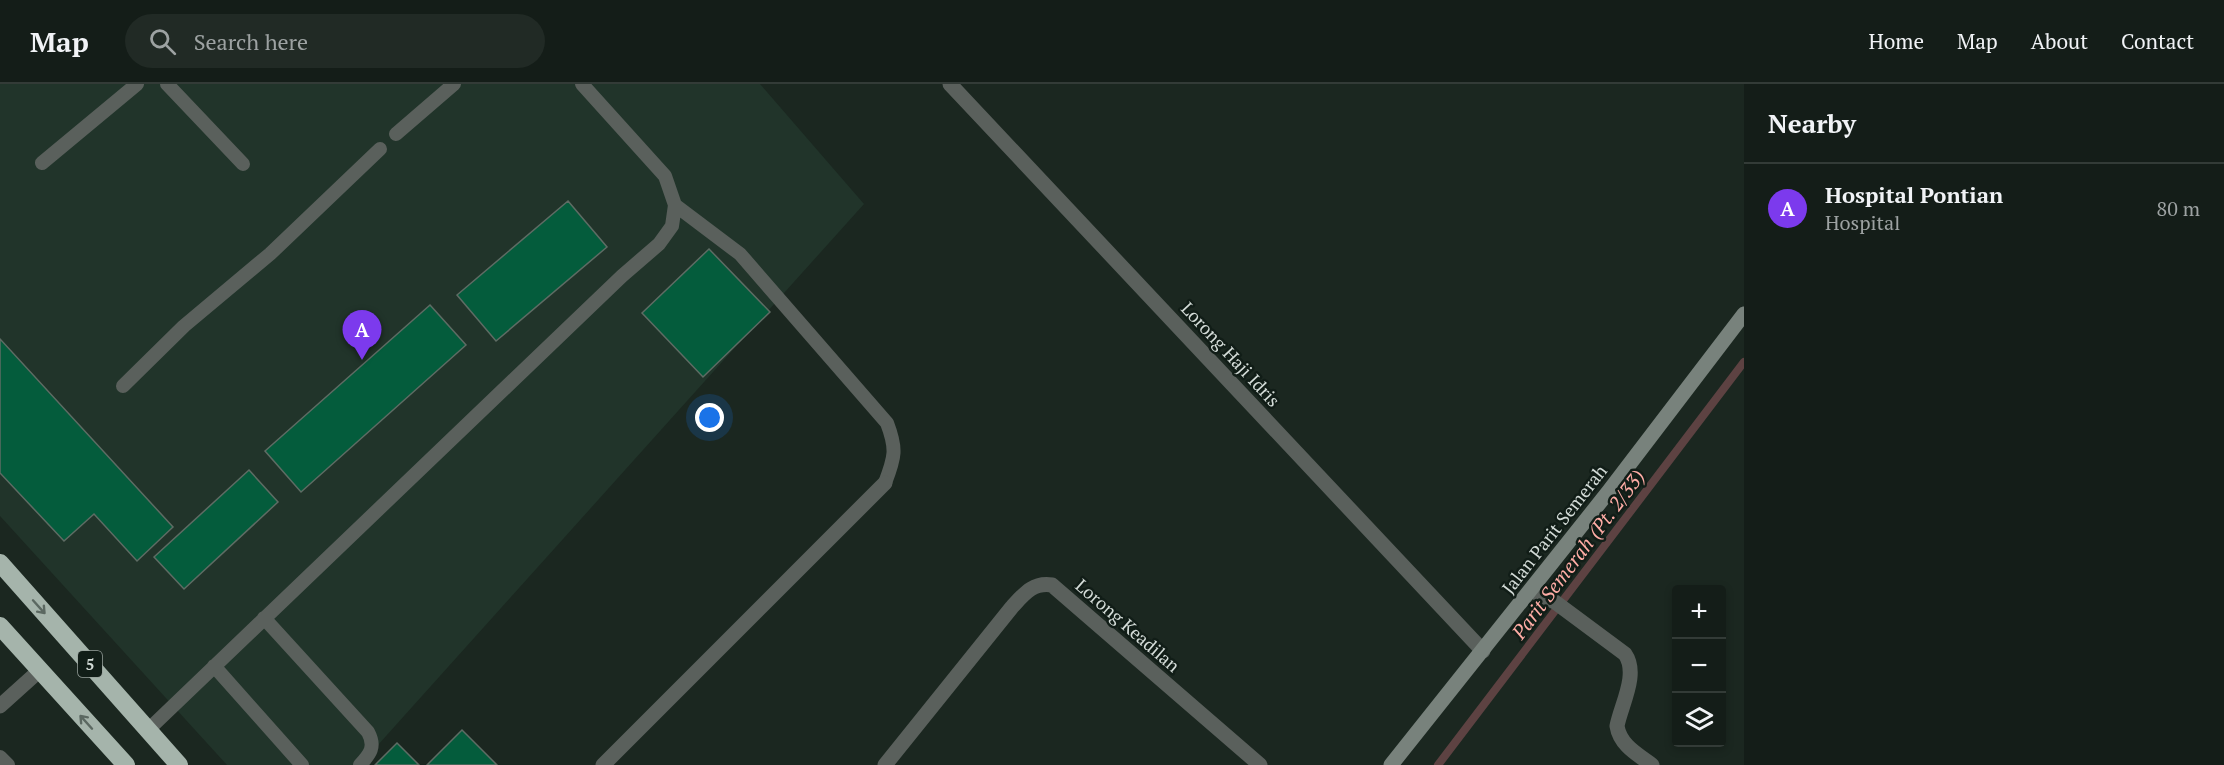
<!DOCTYPE html>
<html lang="en">
<head>
<meta charset="utf-8">
<style>
  body { margin:0; font-family:"PT Serif",serif; background:#212a25; color:#f1f3f6 }
  .controls { position:absolute; right:18px; bottom:18px; display:grid; overflow:hidden; border-radius:6px; box-shadow:0 3px 9px #0003 }
  .controls button { width:54px; height:54px; display:grid; place-items:center; padding:0; border:0; border-bottom:2px solid #333b37; background:#141d18; color:#f1f3f6; font:30px sans-serif }
  .you { position:absolute; left:710px; top:334px; width:21px; height:21px; margin:-15px; border:4px solid #fff; border-radius:50%; background:#1a73e8; box-shadow:0 0 0 9px #1a73e833 }
  .badge { display:grid; place-items:center; width:39px; height:39px; border-radius:50%; background:#7c3aed; color:#fff; font-size:20px; font-weight:700 }
  .pin { position:absolute; translate:-50% -50px; filter:drop-shadow(0 2px 3px #0008) }
  .pin::after { content:''; position:absolute; top:32px; width:21px; height:18px; background:inherit; clip-path:polygon(0 0,100% 0,50% 100%) }
  .list { margin:0; padding:0; list-style:none }
  h2 { display:flex; justify-content:space-between; align-items:center; height:78px; margin:0; padding:0 24px; font-size:26px }
  h2 small { font-size:20px; font-weight:400; color:#9da2a2 }
  .list li { display:grid; grid-template-columns:39px 1fr auto; gap:18px; align-items:center; box-sizing:border-box; height:90px; padding:0 24px; border-top:2px solid #333b37 }
  .list b { display:block; font-size:22px; white-space:nowrap }
  .list p { margin:0; font-size:20px; white-space:nowrap; color:#9da2a2 }
  .list em { font-size:20px; font-style:normal; color:#9da2a2 }
  .icon { flex:none; width:33px; height:33px; fill:none; stroke:currentColor; stroke-width:2; stroke-linecap:round; stroke-linejoin:round }
  .map { position:relative; flex:none; width:1744px; height:681px; overflow:hidden }
  header { display:flex; align-items:center; gap:36px; box-sizing:border-box; height:84px; padding:0 30px; background:#141d18; border-bottom:2px solid #333b37 }
  header strong { font-size:28px }
  nav { display:flex; gap:33px; margin-inline-start:auto; font-size:21px }
  .search { width:420px; height:54px; background:#212a25; display:flex; align-items:center; gap:15px; box-sizing:border-box; padding:0 21px; border-radius:33px; color:#9da2a2; font-size:22px }
  main { display:flex }
  aside { flex:1; background:#141d18 }
  .map>svg:first-child { display:block }
</style>
</head>
<body>
<header>
<strong>Map</strong>
<div class="search"><svg class="icon" aria-label="search" viewBox="0 0 24 24"><circle cx="10" cy="10" r="6"/><path d="M15 15l6 6"/></svg>Search here</div>
<nav><a>Home</a><a>Map</a><a>About</a><a>Contact</a></nav>
</header>
<main>
<div class="map">
<svg width="1744" height="681" viewBox="0 0 1744 681">
  <rect width="100%" height="100%" fill="#1b2720"/>
  <!-- built -->
  <path fill="#21342a" d="M0,0H760L864,120L360,681H227L0,432Z"/>
  <g fill="none" stroke-linecap="round" stroke-linejoin="round">
    <!-- stream -->
    <path stroke="#5d4242" stroke-width="8" d="M1438,681L1744,278"/>
  </g>
  <!-- building -->
  <path fill="#045c3c" stroke="#5e6c64" stroke-width="1.5" d="M568,117L607,163L496,257L457,211Z
    M709,165L770,228L703,293L642,229Z
    M430,221L466,261L301,408L265,367Z
    M0,255L173,443L137,477L94,430L64,457L0,389Z
    M249,386L278,418L184,505L154,473Z
    M462,646L497,681H427Z
    M397,659L419,681H375Z"/>
  <g fill="none" stroke-linecap="round" stroke-linejoin="round">
    <!-- lane -->
    <path stroke="#5a605c" stroke-width="14" d="M167,0L243,80
      M396,50L454,0
      M42,79L137,0
      M675,121L740,170L887,339C897,365 895,373 885,399
      M123,302L184,242L270,170L380,65
      M264,534L368,648C376,663 370,670 360,681
      M214,582L302,681
      M148,646L622,192L659,160L672,142L675,121L665,92L582,0
      M0,673L8,681"/>
    <!-- street -->
    <path stroke="#5a605c" stroke-width="15" d="M950,0L1483,567
      M1531,506L1555,518L1625,570C1639,590 1621,621 1617,642C1620,661 1637,670 1652,681
      M0,622L40,586
      M603,681L885,399
      M885,681L1012,523C1024,510 1033,498 1052,501L1260,681"/>
    <!-- secondary -->
    <path stroke="#78827c" stroke-width="15" d="M1391,681L1609,407L1744,230"/>
    <!-- highway -->
    <path stroke="#a5b4ab" stroke-width="18" d="M0,479L179,681
      M0,542L126,681"/>
  </g>
  <!-- one-way arrows -->
  <defs><path id="oneway-shaft" d="M-6 0H5M1.5-3L5.5 0L1.5 3" fill="none" stroke-width="1.6" stroke-linecap="round" stroke-linejoin="round" transform="scale(1.5)"/></defs>
  <g stroke="#5b6861">
    <use href="#oneway-shaft" transform="translate(39 523) rotate(48)"/>
    <use href="#oneway-shaft" transform="translate(86 638) rotate(-132)"/>
  </g>
  <g text-anchor="middle" dominant-baseline="central" stroke-width="5" stroke-linejoin="round" paint-order="stroke">
    <!-- shield labels -->
    <rect fill="#111d17" stroke="#99a29d" stroke-width="1.5" x="78" y="567" width="24" height="26" rx="4.5"/>
    <g font-size="16" font-weight="bold" fill="#d3dbd7">
      <text x="90" y="580">5</text>
    </g>
    <!-- street labels -->
    <g font-size="18" fill="#d3dbd7" stroke="#111d17">
      <text transform="translate(1231 270) rotate(47)">Lorong Haji Idris</text>
      <text transform="translate(1554 445) rotate(-52)">Jalan Parit Semerah</text>
      <text transform="translate(1128 541) rotate(41)">Lorong Keadilan</text>
    </g>
    <!-- water labels -->
    <g font-size="20" font-style="italic" fill="#ffada6" stroke="#111d17">
      <text transform="translate(1578 470) rotate(-53)">Parit Semerah (Pt. 2/33)</text>
    </g>
  </g>
</svg>
<div class="controls">
<button>+</button>
<button>−</button>
<button><svg class="icon" aria-label="layers" viewBox="0 0 24 24"><path d="M12 4l9 5-9 5-9-5zM3 14l9 5 9-5"/></svg></button>
</div>
<div class="you"></div>
<div class="pin badge" style="left:362px;top:276px">A</div>
</div>
<aside>
<h2>Nearby<small></small></h2>
<ul class="list">
<li><span class="badge">A</span><div><b>Hospital Pontian</b><p>Hospital</p></div><em>80 m</em></li>
</ul>
</aside>
</main>
</body>
</html>
